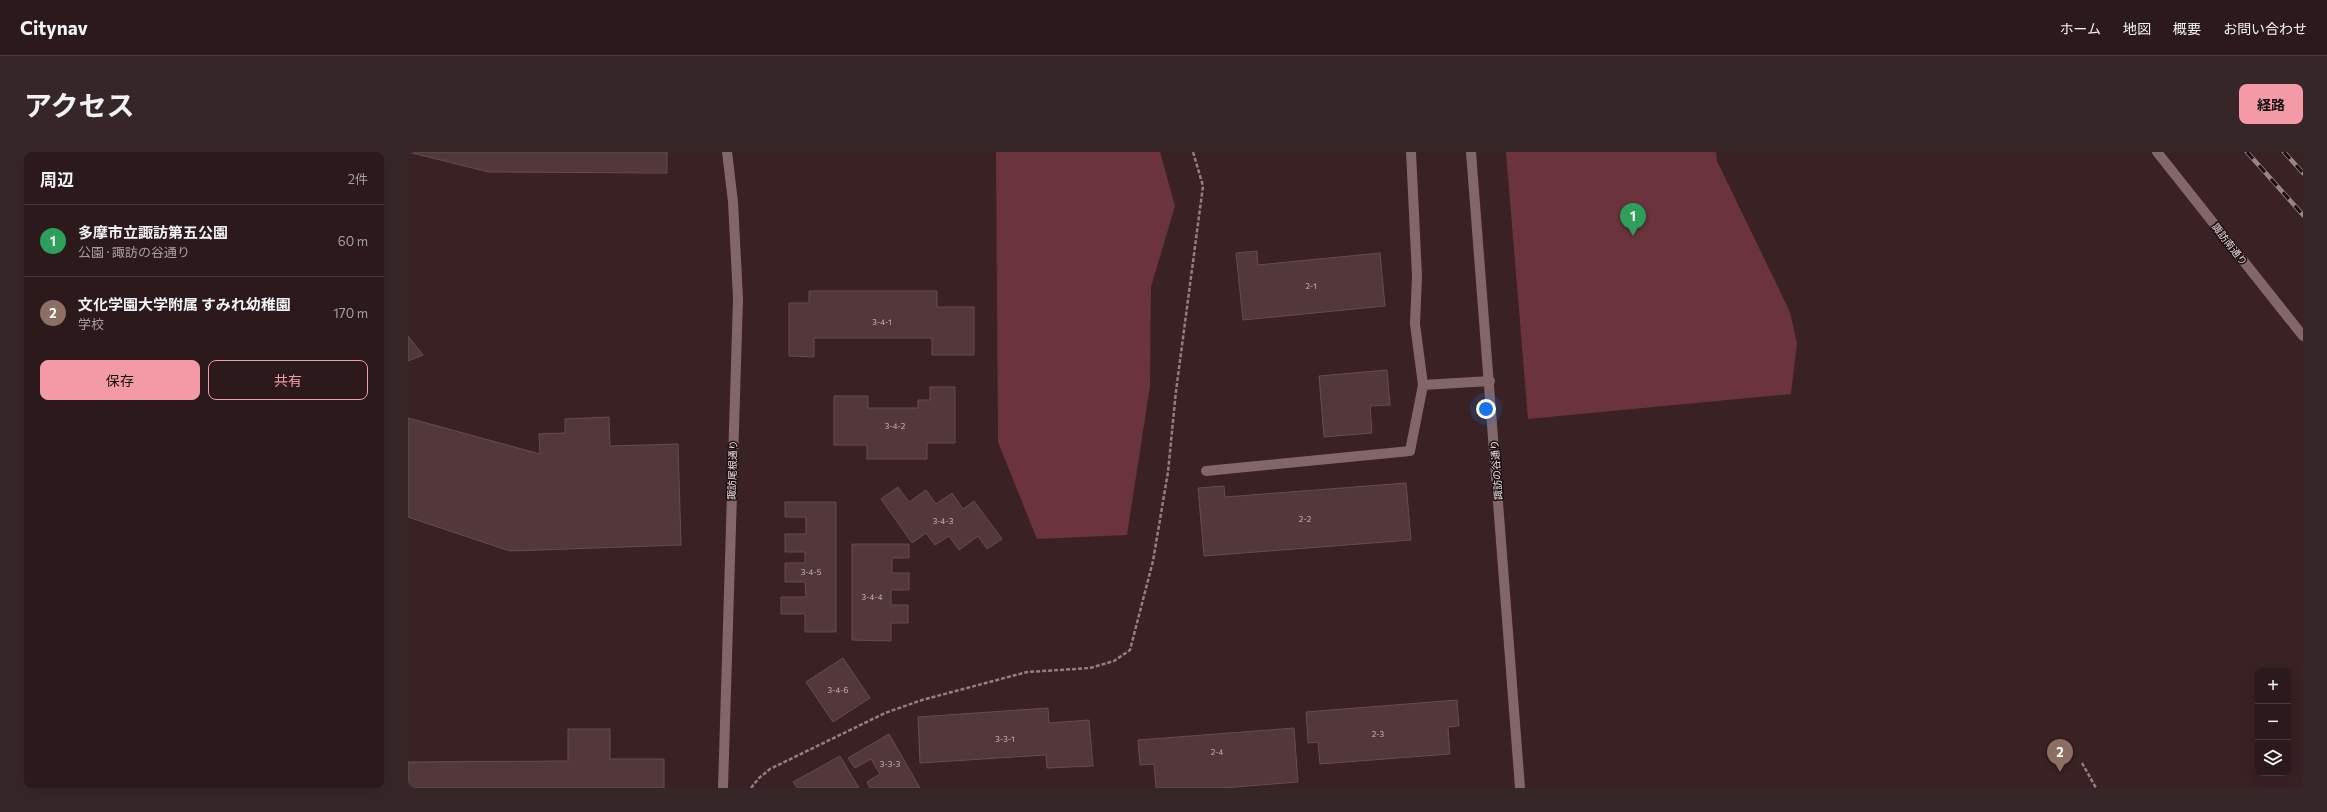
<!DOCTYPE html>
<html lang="ja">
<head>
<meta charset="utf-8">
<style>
  body { margin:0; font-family:Commissioner,"Noto Sans JP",sans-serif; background:#372628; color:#f1f3f6 }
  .controls { position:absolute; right:12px; bottom:12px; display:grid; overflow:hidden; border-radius:8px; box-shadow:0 4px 16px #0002 }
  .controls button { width:36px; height:36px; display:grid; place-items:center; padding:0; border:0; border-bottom:1px solid #47383a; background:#2b191b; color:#f1f3f6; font:20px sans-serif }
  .you { position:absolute; left:1078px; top:257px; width:14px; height:14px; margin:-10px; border:3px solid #fff; border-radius:50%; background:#1a73e8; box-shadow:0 0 0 6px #1a73e833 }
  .badge { display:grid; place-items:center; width:26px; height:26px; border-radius:50%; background:#f49aa6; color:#fff; font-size:13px; font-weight:700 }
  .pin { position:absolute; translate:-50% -33px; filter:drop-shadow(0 1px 2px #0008) }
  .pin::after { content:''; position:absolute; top:21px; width:14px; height:12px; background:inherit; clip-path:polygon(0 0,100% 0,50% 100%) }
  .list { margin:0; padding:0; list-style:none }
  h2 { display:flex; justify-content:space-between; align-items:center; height:52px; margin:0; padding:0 16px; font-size:17px }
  h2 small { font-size:13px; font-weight:400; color:#a6a0a3 }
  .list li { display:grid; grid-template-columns:26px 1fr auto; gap:12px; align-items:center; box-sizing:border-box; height:72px; padding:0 16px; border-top:1px solid #47383a }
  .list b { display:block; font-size:15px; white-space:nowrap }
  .list p { margin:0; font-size:13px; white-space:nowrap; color:#a6a0a3 }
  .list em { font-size:13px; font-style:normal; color:#a6a0a3 }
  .actions { display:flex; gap:8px; padding:12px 16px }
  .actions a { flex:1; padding:9px 0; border:1px solid #f49aa6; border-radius:8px; text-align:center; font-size:14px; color:#f49aa6 }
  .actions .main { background:#f49aa6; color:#111 }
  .icon { flex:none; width:22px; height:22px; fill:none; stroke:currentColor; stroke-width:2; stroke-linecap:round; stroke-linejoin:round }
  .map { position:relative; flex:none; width:1895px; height:636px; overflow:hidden; border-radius:8px }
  header { display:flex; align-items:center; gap:24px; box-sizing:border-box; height:56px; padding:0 20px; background:#2b191b; border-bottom:1px solid #47383a }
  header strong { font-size:19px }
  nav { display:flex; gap:22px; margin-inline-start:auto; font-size:14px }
  .intro { display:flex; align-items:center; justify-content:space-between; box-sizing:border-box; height:96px; padding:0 24px }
  h1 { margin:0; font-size:28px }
  .button { padding:10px 18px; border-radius:8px; background:#f49aa6; color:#111; font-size:14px; font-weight:700 }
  main { display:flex; gap:24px; padding:0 24px }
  aside { flex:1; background:#2b191b; border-radius:8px; box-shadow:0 4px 16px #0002 }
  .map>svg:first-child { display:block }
</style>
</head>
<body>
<header>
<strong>Citynav</strong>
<nav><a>ホーム</a><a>地図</a><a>概要</a><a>お問い合わせ</a></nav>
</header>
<div class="intro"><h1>アクセス</h1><a class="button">経路</a></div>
<main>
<aside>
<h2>周辺<small>2件</small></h2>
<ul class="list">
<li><span class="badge" style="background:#2e9e5b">1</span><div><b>多摩市立諏訪第五公園</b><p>公園 · 諏訪の谷通り</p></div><em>60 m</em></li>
<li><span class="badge" style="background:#8d6e63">2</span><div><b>文化学園大学附属 すみれ幼稚園</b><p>学校</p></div><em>170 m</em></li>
</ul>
<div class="actions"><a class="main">保存</a><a>共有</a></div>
</aside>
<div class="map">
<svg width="1895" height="636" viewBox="0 0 1895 636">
  <rect width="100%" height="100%" fill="#392124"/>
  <!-- green -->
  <path fill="#6b343d" d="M588,0H752L767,54L743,135L742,234L719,383L629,387L590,290Z
    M1098,0H1308L1309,9L1382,160L1389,191L1383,242L1120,267Z"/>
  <!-- building -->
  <path fill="#53383b" stroke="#684c4f" d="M0,0H259V21L81,20Z
    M849,99L850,113L972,101L977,154L835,168L828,101Z
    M401,139H529V155H566V203H524V186H406V205L381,204V151H401Z
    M0,184L15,203L0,209Z
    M979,218L982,253L962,254L964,281L916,285L911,224Z
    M522,235H547V291H519V307H459V293H426V244H460V256H510V248H522Z
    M201,265L202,294L270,292L273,393L102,399L0,365V266L132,302L131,282L157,281V267Z
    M998,331L1003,388L796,404L790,336L816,334L817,345Z
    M490,335L501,350L518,338L528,352L544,341L555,357L566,349L594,387L579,397L570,384L551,398L541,384L527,393L518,381L504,391L473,347Z
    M377,350H428V480H397V462H373V445H398L397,430H377V411H397V400H377V382H398V365H377Z
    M444,392H501V406H484V421H501V438H483V453H500V471H483V489L444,488Z
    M435,506L462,546L425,570L398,530Z
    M1049,548L1051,574L1040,575L1042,602L912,612L910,590L900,591L898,560Z
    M640,556L641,571L681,568L685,614L639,616L638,603L512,611L510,565Z
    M886,576L890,630L815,636H748L746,612L732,613L730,588Z
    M160,577H202V607H256V636H0V610L160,609Z
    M481,582L512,636H462L459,630L472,622L463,607L447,616L440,606Z
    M432,604L451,636H389L385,630Z"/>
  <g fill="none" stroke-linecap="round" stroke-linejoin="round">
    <!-- path -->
    <path stroke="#937f81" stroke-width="2.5" stroke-dasharray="4 2" stroke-linecap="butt" d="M1674,611L1688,636
      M343,636L351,626L362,617L477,561L514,548L619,520L682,516L706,509L722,498L745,409L760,320L768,239L795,34L785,0"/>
    <!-- minor -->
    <path stroke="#836669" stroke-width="10" d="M1063,0L1112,636
      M1749,0L1895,184
      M1015,233L1082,229
      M798,319L1002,299L1015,233L1007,172L1009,124L1003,0
      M315,636L330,146L325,50L319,0"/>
    <!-- rail casing -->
    <g stroke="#998487" stroke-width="4.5">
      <path id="rail" d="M1839,0L1895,63
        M1876,0L1895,21"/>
    </g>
    <!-- rail -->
    <use href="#rail" stroke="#190e10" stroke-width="3" stroke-dasharray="9" stroke-linecap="butt"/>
  </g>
  <g text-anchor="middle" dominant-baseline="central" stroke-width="3" stroke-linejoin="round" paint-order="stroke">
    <!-- number labels -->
    <g font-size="8" fill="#cab7b9">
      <text x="903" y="134">2-1</text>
      <text x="474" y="170">3-4-1</text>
      <text x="487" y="274">3-4-2</text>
      <text x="897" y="367">2-2</text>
      <text x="535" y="369">3-4-3</text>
      <text x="403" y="420">3-4-5</text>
      <text x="464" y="445">3-4-4</text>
      <text x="430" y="538">3-4-6</text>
      <text x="970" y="582">2-3</text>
      <text x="597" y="587">3-3-1</text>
      <text x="809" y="600">2-4</text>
      <text x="482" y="612">3-3-3</text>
    </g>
    <!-- street labels -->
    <g font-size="10" fill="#f2e1e3" stroke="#190e10">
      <text transform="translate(1822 92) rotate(52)">諏訪南通り</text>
      <text transform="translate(324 318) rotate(-88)">諏訪尾根通り</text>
      <text transform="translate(1088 318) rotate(-94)">諏訪の谷通り</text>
    </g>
  </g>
</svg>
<div class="controls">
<button>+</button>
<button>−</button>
<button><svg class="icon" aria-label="layers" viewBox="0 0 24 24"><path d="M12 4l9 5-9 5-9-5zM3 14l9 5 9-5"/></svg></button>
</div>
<div class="you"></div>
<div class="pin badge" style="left:1225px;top:84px;background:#2e9e5b">1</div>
<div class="pin badge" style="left:1652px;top:620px;background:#8d6e63">2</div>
</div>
</main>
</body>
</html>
